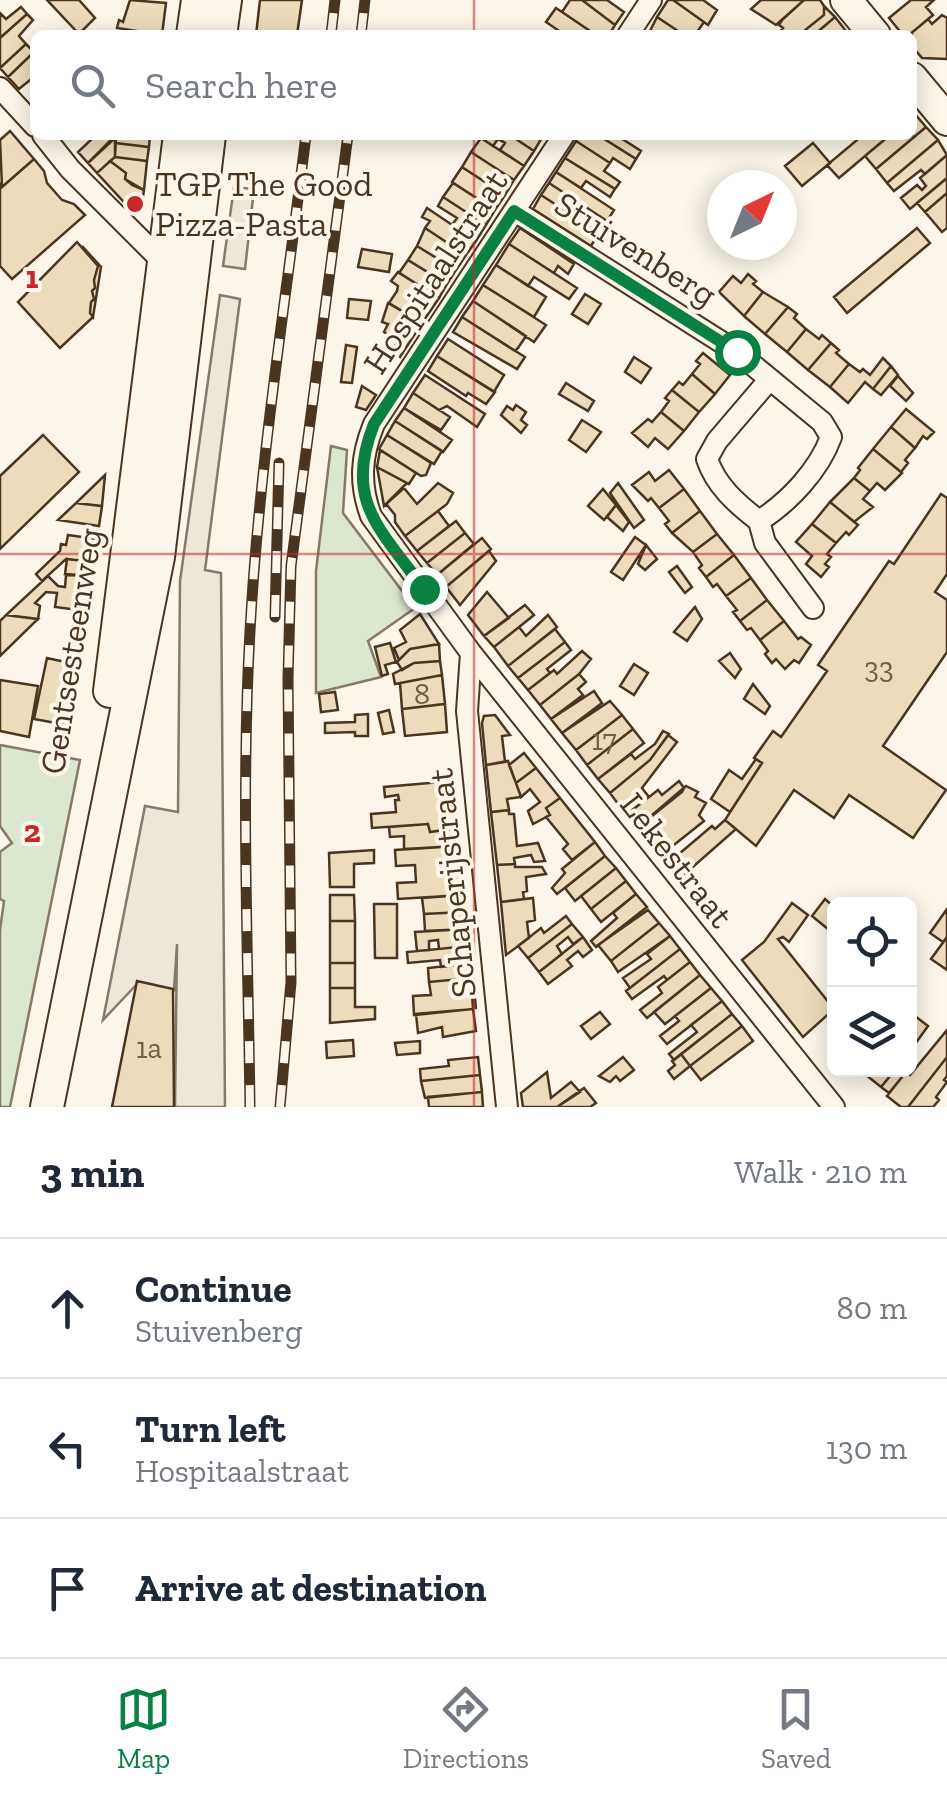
<!DOCTYPE html>
<html lang="en">
<head>
<meta charset="utf-8">
<style>
  body { margin:0; font-family:"Zilla Slab",serif; background:#f6f6f7; color:#1f2937 }
  .controls { position:absolute; right:30px; bottom:30px; display:grid; overflow:hidden; border-radius:15px; box-shadow:0 5px 25px #0003 }
  .controls button { width:90px; height:90px; display:grid; place-items:center; padding:0; border:0; border-bottom:2px solid #e0e1e3; background:#fff; color:#1f2937; font:50px sans-serif }
  .compass { position:absolute; left:707px; top:170px; width:90px; height:90px; border-radius:50%; background:#fff; box-shadow:0 5px 25px #0003; rotate:43deg }
  .stop { position:absolute; width:30px; height:30px; margin:-22px; border:8px solid #0b8043; border-radius:50%; background:#fff }
  .stop.end { background:#0b8043; border-color:#fff; box-shadow:0 2px 10px #0008 }
  .list { margin:0; padding:0; list-style:none }
  h2 { display:flex; justify-content:space-between; align-items:center; height:130px; margin:0; padding:0 40px; font-size:42px }
  h2 small { font-size:32px; font-weight:400; color:#747a83 }
  .list li { display:grid; grid-template-columns:65px 1fr auto; gap:30px; align-items:center; box-sizing:border-box; height:140px; padding:0 40px; border-top:2px solid #e0e1e3 }
  .list b { display:block; font-size:38px; white-space:nowrap }
  .list p { margin:0; font-size:32px; white-space:nowrap; color:#747a83 }
  .list em { font-size:32px; font-style:normal; color:#747a83 }
  .icon { flex:none; width:55px; height:55px; fill:none; stroke:currentColor; stroke-width:2; stroke-linecap:round; stroke-linejoin:round }
  .map { position:relative; flex:none; width:947px; height:1107px; overflow:hidden }
  .search { position:absolute; background:#fff; box-shadow:0 5px 25px #0003; left:30px; right:30px; top:30px; height:110px; display:flex; align-items:center; gap:25px; box-sizing:border-box; padding:0 35px; border-radius:15px; color:#747a83; font-size:38px }
  .sheet { height:550px; background:#fff }
  nav { display:flex; justify-content:space-around; align-items:center; box-sizing:border-box; height:140px; border-top:2px solid #e0e1e3; background:#fff; font-size:28px; color:#747a83 }
  nav a { display:grid; justify-items:center; gap:5px }
  nav .on { color:#0b8043 }
  .map>svg:first-child { display:block }
</style>
</head>
<body>
<div class="map">
<svg width="947" height="1107" viewBox="0 0 947 1107">
  <rect width="100%" height="100%" fill="#fbf6e9"/>
  <!-- green -->
  <path fill="#dce7d0" stroke="#887966" stroke-width="2.5" d="M331,446L347,450L343,513L415,608L368,641L381,677L316,693V571Z
    M0,745L80,760L10,1107H0V930L4,901L0,899V852L12,843L0,826Z"/>
  <!-- parking -->
  <path fill="#ede7d9" stroke="#887966" stroke-width="2.5" d="M234,187L254,189L245,269L223,266Z
    M220,295L240,299L205,570L221,573L225,1107H175L177,944L174,990L138,983L103,1020L145,806L178,812L180,581Z"/>
  <!-- building -->
  <path fill="#ecdcbc" stroke="#4a3520" stroke-width="2.5" d="M47,0H79L95,18L79,34Z
    M130,0L166,3L162,35L117,28L119,20L123,22Z
    M260,0H302L297,35H256Z
    M570,0H582L615,25L609,35H596L562,12Z
    M607,0L624,12L615,25L582,0Z
    M668,0H673L704,22L695,35H684L657,17Z
    M673,0H703L717,10L708,25Z
    M761,0H804L776,25L751,9Z
    M804,0H820L824,6V15L799,35H777L783,28L779,25L782,20Z
    M911,0H934L926,7L933,15L909,35H903L889,18Z
    M824,6L835,17L814,35H799L824,15Z
    M21,7L27,14L0,38V13L6,19Z
    M556,8L562,12L596,35H565L546,22Z
    M27,14L33,20L19,36L26,44L0,68V38Z
    M942,15L947,18V59L922,58L912,46V35H909L928,19L932,24Z
    M657,17L684,35H648Z
    M835,17L846,31L841,35H814Z
    M26,44L34,52L8,77L0,68Z
    M34,52L35,76L19,89L8,77Z
    M915,114L926,127L876,169L865,156L890,135H912V116Z
    M926,127L938,140L887,183L876,169Z
    M10,131L34,159L2,187L0,140Z
    M96,135H116L88,163L78,152Z
    M116,135H150L149,147L115,143Z
    M483,135H510L534,151L524,166L500,150L505,143L498,139L493,146L481,138Z
    M510,135H542L543,136L534,151Z
    M580,135H598L636,159L630,169L613,158L610,163L576,141Z
    M598,135H616L641,151L636,159Z
    M863,135H890L839,178L827,165Z
    M116,137L115,157L97,173L88,163Z
    M481,138L524,166L514,180L471,152Z
    M938,140L947,155L925,174L921,170L894,191L887,183Z
    M576,141L610,163L604,171L620,182L615,189L565,158Z
    M115,143L149,147L147,161L115,157Z
    M813,143L830,163L802,186L785,166Z
    M471,152L514,180L505,195L462,167Z
    M947,155V178L910,209L901,198L917,185L922,190L926,186L920,178Z
    M115,157L147,161L144,190L125,179L126,173L110,161Z
    M565,158L615,189L610,197L586,181L581,188L556,172Z
    M34,159L44,171L47,183L62,200L74,204L85,215L12,279L0,266V184L2,187Z
    M110,161L126,173L125,179L132,185L144,190L141,210L134,213L97,173Z
    M462,167L505,195L495,210L452,182Z
    M556,172L614,210L607,221L549,183Z
    M947,178V193L925,212L917,203Z
    M453,183L495,210L486,225L443,197Z
    M549,183L607,221L599,233L541,195Z
    M947,193V228L942,232L925,212Z
    M541,195L599,233L591,246L533,209Z
    M443,197L486,225L476,241L452,225L457,218L438,206Z
    M427,208L476,241L466,255L425,228L430,221L422,217Z
    M425,228L466,255L456,270L417,246Z
    M520,228L574,264L568,274L558,266L554,273L509,244Z
    M917,228L930,243L847,313L834,297Z
    M77,242L98,266L94,280L95,288L92,291L94,299L91,302L90,313L93,317L60,348L18,302Z
    M509,244L577,288L569,299L534,277L528,286L496,265Z
    M82,246L101,267L93,317L90,313L91,302L94,299L92,291L95,288L94,280L98,266Z
    M417,246L456,270L447,284L408,260Z
    M362,249L392,254L389,272L358,267Z
    M408,260L447,284L439,298L399,273Z
    M496,265L546,297L534,317L483,285Z
    M398,272L439,298L422,323L389,303L397,291L398,286L391,281Z
    M748,274L756,281L753,284L763,292L744,316L719,292L733,276L741,283Z
    M483,285L546,325L534,342L473,301Z
    M763,292L788,307L765,334L744,316Z
    M585,294L601,304L588,324L572,314Z
    M349,299L371,301L368,320L347,318Z
    M473,301L526,336L518,348L515,351L462,317Z
    M388,303L422,323L400,357L392,351L398,341L384,332L388,324L382,322Z
    M788,307L797,314L794,318L806,329L787,352L765,334Z
    M462,317L525,357L517,369L453,332Z
    M806,329L819,339L822,335L831,343L808,370L787,352Z
    M448,339L504,375L494,392L437,356Z
    M831,343L839,350L836,353L849,364L830,387L808,370Z
    M346,345L357,347L352,383L341,382Z
    M703,353L730,375L715,394L692,374L700,364L696,361Z
    M437,356L495,392L486,404L468,393L466,396L428,371Z
    M634,357L651,368L641,383L625,372Z
    M883,358L891,366L873,389L865,382L848,403L830,387L849,364L860,372L863,369L870,375Z
    M891,366L898,375L881,395L873,389Z
    M692,374L715,394L699,412L672,390L679,382L683,385Z
    M425,375L485,414L477,427L447,406L439,410L413,393Z
    M898,376L913,393L906,401L890,386Z
    M566,383L594,401L588,411L559,394Z
    M362,386L376,395L366,410L356,407Z
    M672,390L699,412L684,431L661,412L669,401L665,398Z
    M413,393L450,417L441,430L404,408Z
    M516,405L526,412L521,420L527,425L521,433L501,415L507,406L513,410Z
    M404,408L452,440L443,452L395,421Z
    M906,409L934,432L927,439L923,436L915,448L891,427Z
    M661,412L684,431L668,449L655,438L648,447L632,433L648,419L652,422Z
    M582,420L601,432L586,452L569,440Z
    M395,421L442,451L434,464L387,435Z
    M891,427L915,448L905,460L908,463L901,472L873,449Z
    M43,435L79,472L0,549V476Z
    M387,435L431,463L426,475L421,476L379,449Z
    M873,449L902,473L885,490L877,483L870,491L854,478L860,470L858,468Z
    M380,450L416,473L409,484L377,467Z
    M377,467L407,483L384,506Z
    M669,470L684,489L659,508L651,498L648,501L632,485L649,472L655,481Z
    M105,475L102,506L76,503Z
    M854,478L870,491L863,499L873,507L854,522L830,502Z
    M438,483L453,493L447,504L405,536L395,522V515L387,505L384,506L404,488L417,504Z
    M618,483L644,520L634,528L610,493Z
    M603,489L616,505L604,520L588,506Z
    M684,489L700,511L672,533L665,524L669,521L659,508Z
    M941,494L947,498V574L935,592L947,600V652L883,746L946,790L913,838L849,795L834,818L794,790L756,846L725,820L762,763L754,758L773,731L781,737L827,671L818,665L889,561L894,564Z
    M830,502L858,525L849,535L846,532L836,543L812,524Z
    M76,503L102,506L99,526L58,520Z
    M616,505L629,522L623,531L607,517Z
    M438,511L449,526L417,551L405,536Z
    M700,511L717,534L693,552L672,533Z
    M456,521L465,533L427,563L417,551Z
    M812,524L836,543L827,554L831,557L825,564L829,567L821,577L806,564L812,556L796,542Z
    M465,533L474,544L437,575L427,563Z
    M717,534L734,555L706,577L699,568L702,565L693,552Z
    M68,535L97,539L94,562L66,559L42,581L36,574L60,551L61,544L66,545Z
    M635,537L646,545L623,580L611,572Z
    M482,538L491,549L446,587L437,575Z
    M646,545L657,559L645,570L638,564Z
    M489,551L496,561L460,605L446,587Z
    M734,555L751,578L726,596L717,584L713,587L706,577Z
    M67,559L94,562L92,576L65,574Z
    M677,566L692,587L685,593L669,572Z
    M66,575L92,576L87,611L55,607L57,593L46,592L35,603L40,606L38,619L6,615L48,576L58,586L65,587Z
    M751,578L767,600L740,621L733,612L737,610L726,596Z
    M487,592L509,618L484,636L468,615Z
    M767,600L784,621L760,640L751,628L747,630L740,621Z
    M525,605L534,615L494,647L484,636Z
    M695,607L702,619L687,641L674,632Z
    M420,614L439,644L410,649L399,660L394,648L406,642L400,630Z
    M6,615L38,619L0,656V621Z
    M548,615L557,627L508,666L494,647L519,627L526,636Z
    M784,621L798,639L801,637L811,645L799,663L794,660L785,669L776,659L772,663L765,654L768,651L760,640Z
    M555,629L565,642L518,678L508,666Z
    M565,642L571,650L547,669L550,673L528,690L518,678Z
    M390,643L396,662L385,665L388,674L382,676L375,647Z
    M439,644L440,661L414,663L402,670L397,662L410,649Z
    M582,651L591,659L579,674L540,705L528,690L554,670L557,674Z
    M730,653L741,669L735,678L719,661Z
    M47,658L79,665L67,725L34,719Z
    M440,661L442,675L395,684L393,674L414,663Z
    M634,664L648,673L634,695L620,686Z
    M579,674L586,682L578,689L583,695L551,719L540,705Z
    M442,675L445,704L402,709L400,683Z
    M0,680L38,686L29,737L0,731Z
    M753,684L770,706L765,714L744,699Z
    M594,691L602,703L562,733L551,719Z
    M335,692L338,710L321,712L319,694Z
    M610,701L622,715L576,750L562,733Z
    M445,704L447,732L405,736L402,709Z
    M389,710L394,732L383,734L378,713Z
    M368,714V736H355V732L325,733V723L355,722V715Z
    M495,715L510,735L502,736L505,762L486,765L482,723L484,716Z
    M622,715L633,729L587,765L576,750Z
    M633,729L644,743L598,779L587,765Z
    M663,731L669,734L650,760L610,793L598,779L631,754L635,759L655,744Z
    M668,735L677,742L642,788L649,797L626,815L610,793L650,760Z
    M524,753L536,768L516,783L509,765Z
    M756,759L762,763L730,812L711,799L729,770L742,779Z
    M508,761L521,797L507,799L509,810L491,812L486,765Z
    M536,768L560,798L546,808L550,815L533,824L528,811L540,802L530,789L521,797L516,783Z
    M452,781L457,828L430,832L428,824L372,828L371,814L396,812L395,800H399L398,795L385,797L384,787Z
    M679,781L684,788L682,792L637,828L626,815L658,790L662,795Z
    M686,786L698,792L695,797L706,803L699,815L704,821L660,856L637,828Z
    M560,798L595,842L572,860L563,849L568,844L546,817L550,815L546,808Z
    M509,810V814H514L517,846L538,843L545,861L534,862L531,855L514,858L515,864L497,865L491,812Z
    M725,820L736,829L678,880L666,865L712,826L715,829Z
    M428,824L430,832L457,828L458,846L404,849V836L390,837L389,827Z
    M595,842L605,856L557,894L552,888L565,873L562,869Z
    M458,846L463,895L398,899L397,883L416,882L415,865L396,866L395,850Z
    M374,850V863L354,864V887H330L329,853Z
    M605,856L616,868L575,901L565,888Z
    M515,864V867H542L546,874L526,877L527,891L523,892L524,899L501,902L497,865Z
    M616,868L626,881L591,909L581,896Z
    M626,881L636,894L601,922L591,909Z
    M636,894L647,907L596,947L591,941L617,918L613,913Z
    M330,895H354L355,921H330Z
    M463,895L464,912L424,914L422,898Z
    M533,898L535,920L527,922L529,938L506,955L501,902Z
    M825,899L834,907V934L812,916Z
    M792,903L808,915L789,942L783,937L778,939L834,1009L803,1037L742,960L764,942Z
    M374,904H397V958H375Z
    M947,909V937L943,942L930,933Z
    M648,910L659,923L611,961L598,945Z
    M464,912L466,929L425,931L424,914Z
    M566,916L572,924L528,958L518,946L541,928L544,933Z
    M330,921H355V963H330Z
    M659,923L670,936L618,972L611,961Z
    M572,924L583,937L573,944L568,937L557,946L562,954L539,972L528,958Z
    M466,929L468,946L439,949L438,940L429,941V950L417,951L415,932Z
    M670,936L680,949L630,988L623,978L651,959L647,954Z
    M583,937L592,950L583,957L578,951L567,960L572,966L548,984L539,972Z
    M947,937V970L931,959Z
    M468,946L469,964L441,967L440,960L408,963L407,952Z
    M680,949L690,962L667,980L664,976L632,999L626,991Z
    M690,962L700,975L647,1018L640,1010L662,993L658,987Z
    M330,963H355V988H330Z
    M472,963L476,1009L471,978L429,982L428,968Z
    M700,975L711,988L665,1024L654,1012Z
    M471,978L473,1009L414,1015L413,996L431,995L429,982Z
    M137,981L173,989L174,1107H112Z
    M330,988H355V1007H375V1019L330,1023Z
    M711,988L722,1001L667,1044L660,1036L679,1021L675,1016Z
    M722,1001L732,1014L674,1060L669,1054L697,1032L691,1025Z
    M473,1009L476,1031L443,1037L442,1027L418,1033L416,1014Z
    M600,1012L610,1024L591,1039L581,1026Z
    M911,1013L928,1026L910,1051V1016Z
    M732,1014L742,1026L690,1066L681,1054Z
    M742,1026L753,1041L701,1080L690,1066Z
    M947,1030V1057L908,1107H901L887,1096L906,1072L910,1075Z
    M353,1040L354,1056L327,1058L326,1042Z
    M420,1041V1053L397,1055L395,1043Z
    M681,1054L690,1066L674,1079L668,1071L675,1065L672,1061Z
    M478,1057L480,1075L421,1081L420,1069L449,1066L448,1060Z
    M623,1057L634,1070L620,1081L616,1076L610,1082L599,1076Z
    M947,1057V1076L944,1080L947,1082L936,1097L939,1100L933,1107H908Z
    M869,1070H895L881,1087L866,1075Z
    M895,1070L906,1072L889,1093L881,1087Z
    M547,1072L551,1098L571,1082L580,1092L557,1107H523L521,1093Z
    M480,1075L482,1092L425,1098L421,1081Z
    M584,1088L596,1103L590,1107H557Z
    M482,1092L483,1107H429L428,1097Z"/>
  <g fill="none" stroke-linecap="round" stroke-linejoin="round">
    <!-- street casing -->
    <g stroke="#4a3520" stroke-width="24">
      <path id="street" d="M628,35L651,0
        M0,88L35,126
        M43,135L70,169L163,262L171,263
        M564,135L374,424C361,456 359,483 371,516L471,653L834,1107
        M515,211L737,352L822,422L831,437C819,470 789,502 759,521C737,504 716,486 707,459L717,441L769,380
        M759,521L765,543L813,608
        M471,653L467,711L507,1107"/>
    </g>
    <!-- secondary casing -->
    <g stroke="#4a3520" stroke-width="34">
      <path id="secondary" d="M846,0L875,35
        M912,78L947,120"/>
    </g>
    <!-- primary casing -->
    <g stroke="#4a3520" stroke-width="36">
      <path id="primary" d="M193,35L198,0
        M220,35L225,0
        M110,691L180,135
        M47,1107L158,557L209,135"/>
    </g>
    <!-- street -->
    <use href="#street" stroke="#fbf6e9" stroke-width="20"/>
    <!-- secondary -->
    <use href="#secondary" stroke="#fbf6e9" stroke-width="30"/>
    <!-- primary -->
    <use href="#primary" stroke="#fbf6e9" stroke-width="32"/>
    <!-- rail casing -->
    <g stroke="#4a3520" stroke-width="11">
      <path id="rail" d="M331,35L335,0
        M361,35L365,0
        M275,617L279,463
        M250,1107C248,949 241,789 250,631C259,465 286,300 306,135
        M280,1107L291,982L288,678L291,566L348,135"/>
    </g>
    <!-- rail -->
    <use href="#rail" stroke="#fbf6e9" stroke-width="8" stroke-dasharray="22" stroke-linecap="butt"/>
  </g>
  <g fill="none" stroke-linecap="round" stroke-linejoin="round">
    <!-- route -->
    <path stroke="#0b8043" stroke-width="12" d="M424,589C381,530 343,501 374,424L514,211L737,352"/>
  </g>
  <!-- grid -->
  <path fill="none" stroke="#c62828" stroke-width="2.5" stroke-opacity="0.55" d="M474,0V35M474,135V1107M0,554H947"/>
  <!-- markers -->
  <circle fill="#c62828" stroke="#fbf6e9" stroke-width="4" cx="135" cy="204" r="10"/>
  <g text-anchor="middle" dominant-baseline="central" stroke-width="8" stroke-linejoin="round" paint-order="stroke">
    <!-- number labels -->
    <g font-size="30" fill="#725f47">
      <text x="879" y="668">33</text>
      <text x="422" y="694">8</text>
      <text x="604" y="740">17</text>
      <text x="149" y="1048">1a</text>
    </g>
    <!-- poi labels -->
    <g font-size="35" fill="#4a3520" stroke="#fbf6e9" text-anchor="start">
      <text x="155" y="184">TGP The Good<tspan x="155" dy="40">Pizza-Pasta</tspan></text>
    </g>
    <!-- street labels -->
    <g font-size="35" fill="#4a3520" stroke="#fbf6e9">
      <text transform="translate(636 249) rotate(32)">Stuivenberg</text>
      <text transform="translate(435 272) rotate(-57)">Hospitaalstraat</text>
      <text transform="translate(71 651) rotate(-81)">Gentsesteenweg</text>
      <text transform="translate(677 860) rotate(52)">Lekestraat</text>
      <text transform="translate(452 883) rotate(-96)">Schaperijstraat</text>
    </g>
  </g>
  <g font-size="32" text-anchor="middle" font-weight="bold" fill="#c62828" stroke="#fbf6e9" stroke-width="8" stroke-linejoin="round" paint-order="stroke">
    <text x="32" y="288">1</text>
    <text x="32" y="842">2</text>
  </g>
</svg>
<div class="controls">
<button><svg class="icon" aria-label="locate" viewBox="0 0 24 24"><circle cx="12" cy="12" r="6"/><path d="M12 2v4M12 18v4M2 12h4M18 12h4"/></svg></button>
<button><svg class="icon" aria-label="layers" viewBox="0 0 24 24"><path d="M12 4l9 5-9 5-9-5zM3 14l9 5 9-5"/></svg></button>
</div>
<svg class="compass" viewBox="-18 -18 36 36"><path d="M0-13l5 13h-10z" fill="#e53935"/><path d="M0 13l5-13h-10z" fill="#747a83"/></svg>
<div class="stop" style="left:737px;top:352px"></div>
<div class="stop end" style="left:424px;top:589px"></div>
<div class="search"><svg class="icon" aria-label="search" viewBox="0 0 24 24"><circle cx="10" cy="10" r="6"/><path d="M15 15l6 6"/></svg>Search here</div>
</div>
<section class="sheet">
<h2>3 min<small>Walk · 210 m</small></h2>
<ul class="list">
<li><svg class="icon" aria-label="ahead" viewBox="0 0 24 24"><path d="M12 20V5M6 11l6-6 6 6"/></svg><div><b>Continue</b><p>Stuivenberg</p></div><em>80 m</em></li>
<li><svg class="icon" aria-label="left" viewBox="0 0 24 24"><path d="M17 20v-9H6M10 6l-5 5 5 5"/></svg><div><b>Turn left</b><p>Hospitaalstraat</p></div><em>130 m</em></li>
<li><svg class="icon" aria-label="arrive" viewBox="0 0 24 24"><path d="M6 21V4h12l-3 4 3 4H6"/></svg><div><b>Arrive at destination</b></div></li>
</ul>
</section>
<nav>
<a class="on"><svg class="icon" aria-label="map" viewBox="0 0 24 24"><path d="M3 6l6-2 6 2 6-2v14l-6 2-6-2-6 2zM9 4v14M15 6v14"/></svg>Map</a>
<a><svg class="icon" aria-label="directions" viewBox="0 0 24 24"><path d="M12 3l9 9-9 9-9-9zM9 14v-3h6M13 9l2 2-2 2"/></svg>Directions</a>
<a><svg class="icon" aria-label="saved" viewBox="0 0 24 24"><path d="M7 4h10v16l-5-4-5 4z"/></svg>Saved</a>
</nav>
</body>
</html>
